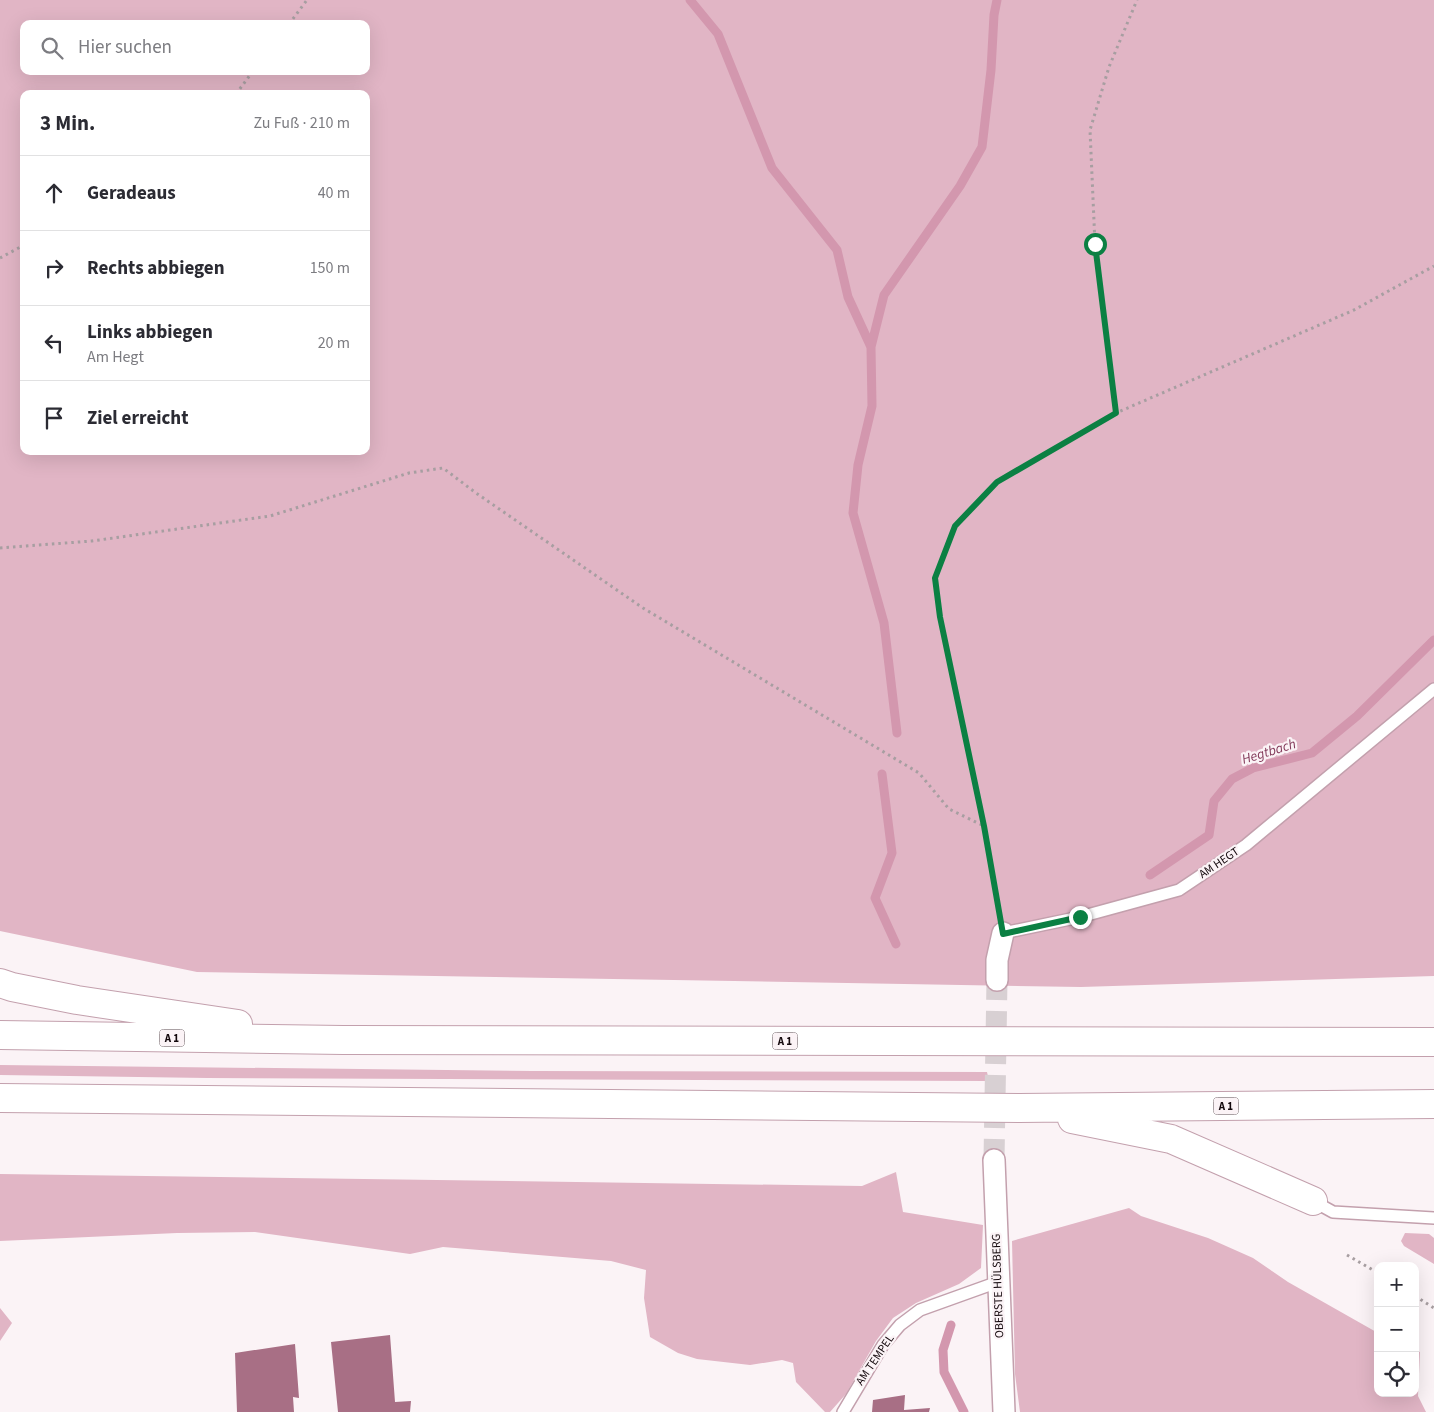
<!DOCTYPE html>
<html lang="de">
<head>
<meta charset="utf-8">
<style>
  body { margin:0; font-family:"Source Sans 3",sans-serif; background:#f7f7f7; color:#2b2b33 }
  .controls { position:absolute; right:15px; bottom:15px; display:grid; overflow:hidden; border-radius:10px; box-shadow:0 5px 20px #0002 }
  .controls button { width:45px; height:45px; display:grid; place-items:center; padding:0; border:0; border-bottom:1px solid #e1e1e2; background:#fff; color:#2b2b33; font:25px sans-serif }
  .stop { position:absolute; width:15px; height:15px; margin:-11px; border:4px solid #0b8043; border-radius:50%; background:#fff }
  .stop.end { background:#0b8043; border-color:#fff; box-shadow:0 1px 5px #0008 }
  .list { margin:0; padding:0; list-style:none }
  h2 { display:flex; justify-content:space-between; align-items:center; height:65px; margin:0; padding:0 20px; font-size:21px }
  h2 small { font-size:16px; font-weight:400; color:#7c7c81 }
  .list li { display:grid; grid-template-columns:32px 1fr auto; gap:15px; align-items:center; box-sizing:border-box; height:75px; padding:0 20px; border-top:1px solid #e1e1e2 }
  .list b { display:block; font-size:19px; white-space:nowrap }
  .list p { margin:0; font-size:16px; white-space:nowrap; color:#7c7c81 }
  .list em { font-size:16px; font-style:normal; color:#7c7c81 }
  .icon { flex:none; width:28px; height:28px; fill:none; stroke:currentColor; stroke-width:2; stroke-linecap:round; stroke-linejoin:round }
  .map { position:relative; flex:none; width:1434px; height:1412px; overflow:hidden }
  .search { position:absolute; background:#fff; box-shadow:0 5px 20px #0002; left:20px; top:20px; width:350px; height:55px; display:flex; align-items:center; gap:12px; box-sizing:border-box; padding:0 18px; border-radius:10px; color:#7c7c81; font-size:19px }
  .panel { position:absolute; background:#fff; box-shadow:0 5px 20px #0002; left:20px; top:90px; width:350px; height:365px; border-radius:10px }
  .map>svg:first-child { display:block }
</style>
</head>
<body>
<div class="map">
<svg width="1434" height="1412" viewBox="0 0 1434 1412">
  <rect width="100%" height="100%" fill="#fbf3f6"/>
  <!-- green -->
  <path fill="#e1b5c5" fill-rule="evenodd" d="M0,0H1434V976L1081,987L197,972L0,931ZM24,24H366V71H24ZM24,94H366V451H24Z
    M0,1065L532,1071L987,1072L989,1081L207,1078L0,1075Z
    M896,1172L903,1212L983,1225L981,1268L959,1284L916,1303L893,1318L876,1341L846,1394L830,1412H825L796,1382L793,1363L782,1360L750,1365L697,1359L678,1353L650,1337L644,1298L646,1270L611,1261L443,1247L410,1254L255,1232L177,1233L0,1241V1174L862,1186Z
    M1129,1208L1141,1216L1208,1238L1253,1258L1288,1282L1378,1333V1393H1415V1350L1420,1352L1418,1396L1426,1412H1020L1015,1374L1012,1241Z
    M1405,1233L1429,1234L1434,1238V1264L1404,1246L1401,1241Z
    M0,1308L12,1323L0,1341Z"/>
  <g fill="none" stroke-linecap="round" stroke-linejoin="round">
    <!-- stream -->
    <path stroke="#d397ae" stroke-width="9" d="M690,0L718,34L772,168L837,250L848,297L871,347
      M897,733L884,623L853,513L858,465L872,406L871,347L884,295L960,186L982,147L991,70L994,15L997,0
      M882,774L892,853L875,898L896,944
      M1150,875L1209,835L1214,801L1232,779L1253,768L1312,753L1357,716L1434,640
      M951,1325L943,1350L944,1372L964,1412"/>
  </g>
  <!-- building -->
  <path fill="#a86f85" d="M390,1335L395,1402L411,1401L410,1412H338L331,1342Z
    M295,1344L299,1398L293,1397L294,1412H237L235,1353Z
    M905,1395L904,1410L930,1408L929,1412H872L873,1400Z"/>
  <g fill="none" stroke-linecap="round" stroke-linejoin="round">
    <!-- street-tunnel -->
    <path stroke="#d8d0d3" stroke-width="21" stroke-dasharray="21 11" stroke-linecap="butt" d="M994,1160L997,980"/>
    <!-- lane casing -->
    <g stroke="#c3a0ad" stroke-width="14">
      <path id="lane" d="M1003,933L1080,917L1179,890L1246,845L1434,689
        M1313,1201L1333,1212L1434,1218
        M843,1412L883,1345L900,1325L920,1310L998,1282"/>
    </g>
    <!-- street casing -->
    <g stroke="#c3a0ad" stroke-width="24">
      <path id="street" d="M997,980V960L1003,933
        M994,1160L1004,1412"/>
    </g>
    <!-- highway casing -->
    <g stroke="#c3a0ad" stroke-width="30">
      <path id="highway" d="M0,983L12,987L77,1000L238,1024
        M0,1035L343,1040L1434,1042
        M0,1098L1019,1108L1434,1104
        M1072,1119L1171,1139L1313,1201"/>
    </g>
    <!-- path -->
    <path stroke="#a79ea1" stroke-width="3" stroke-dasharray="2.5 4" stroke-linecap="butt" d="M289,24L307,0
      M236,94L253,71
      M0,258L24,245
      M1116,413L1095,244L1090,130L1109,67L1137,0
      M0,548L92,541L270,516L409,473L443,468L476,493L643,608L919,773L949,809L984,826
      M999,911L984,826L940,617L935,578L955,526L997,482L1116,413L1354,310L1434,266
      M1347,1255L1378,1273
      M1415,1296L1434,1308"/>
    <!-- lane -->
    <use href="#lane" stroke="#fff" stroke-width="11"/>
    <!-- street -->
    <use href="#street" stroke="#fff" stroke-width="21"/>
    <!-- highway -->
    <use href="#highway" stroke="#fff" stroke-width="28"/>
  </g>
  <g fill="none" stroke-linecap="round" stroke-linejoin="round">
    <!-- route -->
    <path stroke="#0b8043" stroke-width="6" d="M1080,917L1003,934L984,826L940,617L935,578L955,526L997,482L1116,413L1095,244"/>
  </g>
  <g text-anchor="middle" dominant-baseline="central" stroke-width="4.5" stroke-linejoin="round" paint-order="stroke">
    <!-- shield labels -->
    <g fill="#fbf3f6" stroke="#594e52" stroke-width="1">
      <rect x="159.5" y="1029.5" width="25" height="17" rx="4"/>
      <rect x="772.5" y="1032.5" width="25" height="17" rx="4"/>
      <rect x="1213.5" y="1097.5" width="25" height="17" rx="4"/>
    </g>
    <g font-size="11" font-weight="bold" fill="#13080c">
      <text x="172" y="1038">A 1</text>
      <text x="785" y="1041">A 1</text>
      <text x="1226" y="1106">A 1</text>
    </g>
    <!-- street labels -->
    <g font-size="12" fill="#13080c" stroke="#fbf3f6">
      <text transform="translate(1219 863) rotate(-34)">AM HEGT</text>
      <text transform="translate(998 1286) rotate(-92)">OBERSTE HÜLSBERG</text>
      <text transform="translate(875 1360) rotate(-56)">AM TEMPEL</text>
    </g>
    <!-- water labels -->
    <g font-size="14" font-style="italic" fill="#833a5a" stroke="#fbf3f6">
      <text transform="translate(1269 752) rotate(-17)">Hegtbach</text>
    </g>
  </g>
</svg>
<div class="controls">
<button>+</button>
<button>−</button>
<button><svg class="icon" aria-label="locate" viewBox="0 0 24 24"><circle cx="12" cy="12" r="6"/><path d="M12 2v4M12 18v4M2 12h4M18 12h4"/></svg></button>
</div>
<div class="stop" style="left:1095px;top:244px"></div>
<div class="stop end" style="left:1080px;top:917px"></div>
<div class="search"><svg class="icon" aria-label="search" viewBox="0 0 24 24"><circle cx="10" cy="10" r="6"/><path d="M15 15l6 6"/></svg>Hier suchen</div>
<section class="panel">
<h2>3 Min.<small>Zu Fuß · 210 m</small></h2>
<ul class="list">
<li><svg class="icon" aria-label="ahead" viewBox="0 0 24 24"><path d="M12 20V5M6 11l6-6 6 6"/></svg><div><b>Geradeaus</b></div><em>40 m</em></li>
<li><svg class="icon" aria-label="right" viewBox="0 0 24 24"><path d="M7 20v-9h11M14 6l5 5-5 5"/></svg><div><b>Rechts abbiegen</b></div><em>150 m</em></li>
<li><svg class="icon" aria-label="left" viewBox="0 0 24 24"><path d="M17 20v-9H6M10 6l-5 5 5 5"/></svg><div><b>Links abbiegen</b><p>Am Hegt</p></div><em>20 m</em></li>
<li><svg class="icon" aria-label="arrive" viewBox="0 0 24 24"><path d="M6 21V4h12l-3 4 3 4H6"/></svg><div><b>Ziel erreicht</b></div></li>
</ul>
</section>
</div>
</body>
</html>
